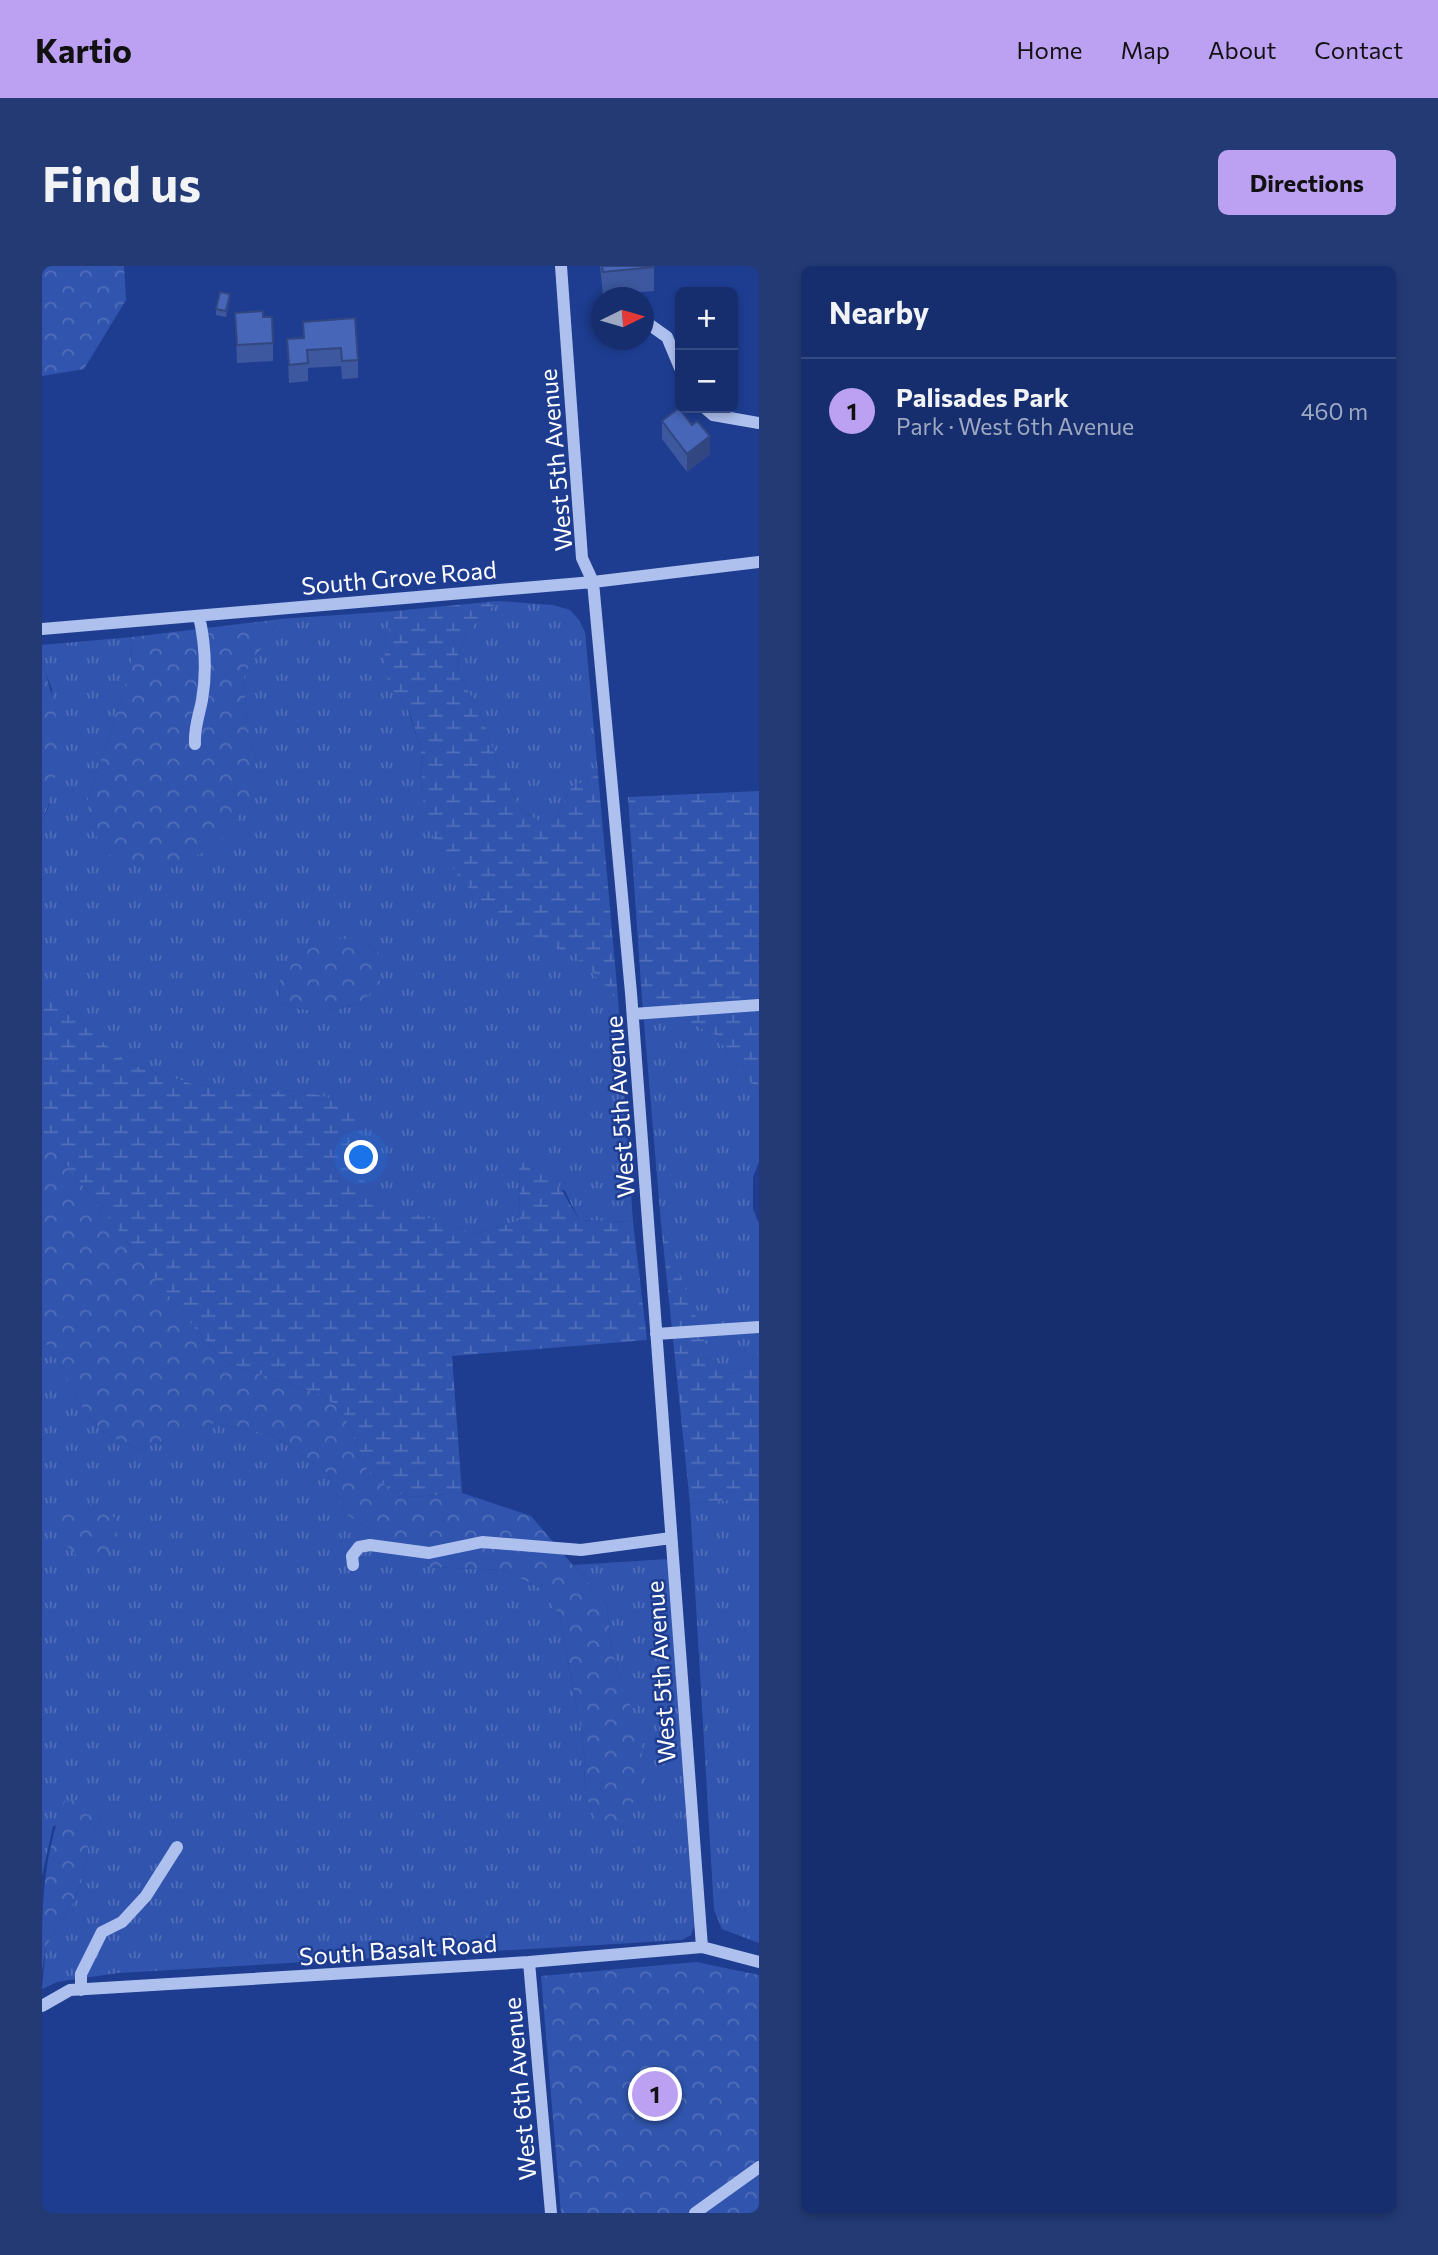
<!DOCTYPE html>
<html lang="en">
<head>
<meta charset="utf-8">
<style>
  body { margin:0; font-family:Commissioner,sans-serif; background:#233a75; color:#f1f3f6 }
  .controls { position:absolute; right:21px; top:21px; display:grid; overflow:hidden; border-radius:10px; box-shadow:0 4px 10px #0003 }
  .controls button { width:63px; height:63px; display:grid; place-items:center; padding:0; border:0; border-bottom:2px solid #354a80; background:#162e6d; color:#f1f3f6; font:35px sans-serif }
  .compass { position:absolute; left:549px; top:21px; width:63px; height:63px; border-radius:50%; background:#162e6d; box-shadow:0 4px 10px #0003; rotate:85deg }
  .you { position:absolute; left:320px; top:892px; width:24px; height:24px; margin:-18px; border:5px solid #fff; border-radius:50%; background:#1a73e8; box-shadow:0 0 0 10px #1a73e833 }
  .badge { display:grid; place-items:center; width:46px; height:46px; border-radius:50%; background:#bca0f2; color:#111; font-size:23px; font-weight:700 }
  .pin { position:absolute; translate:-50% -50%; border:4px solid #fff; box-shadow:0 2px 7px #0006 }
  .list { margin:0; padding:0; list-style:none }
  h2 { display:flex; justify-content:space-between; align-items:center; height:91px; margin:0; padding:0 28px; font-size:30px }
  h2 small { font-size:23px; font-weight:400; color:#9ea8c2 }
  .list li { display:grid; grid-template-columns:46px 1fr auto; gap:21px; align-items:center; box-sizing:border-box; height:105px; padding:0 28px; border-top:2px solid #354a80 }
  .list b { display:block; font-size:26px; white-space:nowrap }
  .list p { margin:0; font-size:23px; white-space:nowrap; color:#9ea8c2 }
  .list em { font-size:23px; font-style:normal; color:#9ea8c2 }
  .map { position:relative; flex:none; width:717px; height:1947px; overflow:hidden; border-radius:10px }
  header { display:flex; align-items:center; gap:42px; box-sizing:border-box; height:98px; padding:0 35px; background:#bca0f2; color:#111 }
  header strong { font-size:33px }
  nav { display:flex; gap:38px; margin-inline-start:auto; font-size:24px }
  .intro { display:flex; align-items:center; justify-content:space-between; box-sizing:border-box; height:168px; padding:0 42px }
  h1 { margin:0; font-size:49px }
  .button { padding:18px 32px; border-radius:10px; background:#bca0f2; color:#111; font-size:24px; font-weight:700 }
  main { display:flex; gap:42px; padding:0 42px }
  aside { flex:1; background:#162e6d; border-radius:10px; box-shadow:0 4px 10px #0003 }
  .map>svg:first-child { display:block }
</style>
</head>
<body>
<header>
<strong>Kartio</strong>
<nav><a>Home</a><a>Map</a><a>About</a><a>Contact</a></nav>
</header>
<div class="intro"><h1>Find us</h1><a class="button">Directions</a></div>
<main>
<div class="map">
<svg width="717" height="1947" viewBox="0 0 717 1947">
  <defs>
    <pattern id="grass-tufts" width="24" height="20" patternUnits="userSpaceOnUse" patternTransform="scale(1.75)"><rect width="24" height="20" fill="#3155ae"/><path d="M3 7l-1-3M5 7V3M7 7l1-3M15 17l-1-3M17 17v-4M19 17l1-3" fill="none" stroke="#506eba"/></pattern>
    <pattern id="forest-crowns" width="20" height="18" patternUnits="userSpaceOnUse" patternTransform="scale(1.75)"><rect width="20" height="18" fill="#3155ae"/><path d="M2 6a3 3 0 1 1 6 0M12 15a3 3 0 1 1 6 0" fill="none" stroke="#506eba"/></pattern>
    <pattern id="wetland-marsh" width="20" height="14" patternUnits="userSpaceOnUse" patternTransform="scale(1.75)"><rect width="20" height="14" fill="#3155ae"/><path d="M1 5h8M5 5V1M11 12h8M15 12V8" fill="none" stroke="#506eba"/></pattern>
  </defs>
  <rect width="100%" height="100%" fill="#1e3d91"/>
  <!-- grass -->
  <path fill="url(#grass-tufts)" fill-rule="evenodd" d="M456,335L511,339L528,344L537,354L543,366L556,508L529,522L513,553L500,557L480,545L457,502L441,454L417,407L416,388L425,366Z
    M353,345L342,378L353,429L366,444L379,484L380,531L507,676L537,693L576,732L591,956L537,954L523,925L477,901L478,954L434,968L337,936L319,910L321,871L253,824L226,826L154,819L87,798L0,724V555L7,540L10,423L0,399V379L90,371L89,401L45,537L214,493L205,461L202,409L238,353ZM316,672L338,688V717C332,722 325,732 318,736C295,747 259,747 237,736L238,713L257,689Z
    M600,733L675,770L699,807L717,825V896L711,911V943L717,958V1084L705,1102L687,1108L667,1089L619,957Z
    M0,1074C25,1099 31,1137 57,1162C66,1171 84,1177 96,1183L172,1157L231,1169L284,1206L305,1249L388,1301L460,1304L499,1322L517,1348L539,1463L543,1495L542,1526L579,1416L569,1380L565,1339L531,1299L626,1293L652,1660L649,1669L640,1674L76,1707L15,1716L0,1723L4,1681L28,1642L39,1618L48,1572L61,1549L11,1560L0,1610Z
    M687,1234L717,1242V1677L680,1663L672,1644L648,1238Z"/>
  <!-- forest -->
  <path fill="url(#forest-crowns)" d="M0,0H82L84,34L42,103L0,110Z
    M238,353L202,409L205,461L214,493L208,531L188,565L167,585L135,596L104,600L67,589L50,564L45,537L89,401L90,371Z
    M0,399C20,448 22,506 0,555Z
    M316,672L338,688V717C332,723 325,732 318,736C295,747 259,747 237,736L238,713L257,689L283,674Z
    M0,867L154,1064L185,1097L280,1129L301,1146L325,1203L350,1225L368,1231L420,1227L489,1250L565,1339L569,1380L579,1416L601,1471L597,1528L576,1557H556L542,1526L543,1495L539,1463L517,1348L499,1322L460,1304L388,1301L305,1249L284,1206L231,1169L172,1157L96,1183C84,1177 66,1171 57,1162C31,1137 25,1099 0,1074Z
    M47,1238L60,1241L74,1253L76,1281L58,1291L35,1290L18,1273L20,1241Z
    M51,1533L61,1549L48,1572L39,1618L28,1642L4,1681L0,1705C0,1641 0,1595 22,1535Z
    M654,1696L717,1709V1947H519L499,1710Z"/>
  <!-- wetland -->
  <path fill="url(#wetland-marsh)" d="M456,335L425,366L416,388L417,407L441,454L457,502L480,545L500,557L513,553L529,522L556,508L576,732L537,693L471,661L440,636L416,610L392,574L380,531L379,484L367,445L353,429L344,409L342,378L353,345Z
    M717,525V825L699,807L675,770L600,733L586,531Z
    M0,724L87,798L154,819L226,826L252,824L289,832L311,848L321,871L319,910L338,936L434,968L478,954L477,901L486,891L506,900L537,954L591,956L605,1074L410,1090L420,1227L368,1231L350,1225L325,1203L301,1146L280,1129L185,1097L154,1064L0,867Z
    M619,957L668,1089L687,1108L705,1102L717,1084V1242L687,1234L648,1238Z"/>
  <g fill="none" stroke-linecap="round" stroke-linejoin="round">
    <!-- minor -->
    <path stroke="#aec0ee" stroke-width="12" d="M519,0L540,292L551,316L589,727L660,1681
      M601,54L625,71L638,102
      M663,142L671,149L717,157
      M0,363L551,316L717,296
      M153,478C152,461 157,450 160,434C165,406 163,377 157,350
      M591,748L717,739
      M614,1068L717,1061
      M311,1299L310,1290L317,1281L328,1279L387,1287L440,1276L539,1284L629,1272
      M487,1696L509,1947
      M39,1724V1708L60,1666L80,1656L104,1630L135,1581
      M0,1740L28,1724L487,1696L660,1681L717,1696
      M653,1947L717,1901"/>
  </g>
  <!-- wall -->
  <path fill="#3d589e" d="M558,0H612V25L561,29Z
    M691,27L694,52V64H691Z
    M188,34L184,51L174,49V43Z
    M193,47L221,51L231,77V95L195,97Z
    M261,56L316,94V112L300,113L299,100L266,102V115L247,117L245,73L261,72Z
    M620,155L668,188L645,206L620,173Z"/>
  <!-- shaded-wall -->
  <path fill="#324781" d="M188,28V34L184,51V45Z
    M668,170V188L645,206V188Z"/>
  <!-- building -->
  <path fill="#4766b8" stroke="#324781" stroke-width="2" d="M560,0H612V1L561,6Z
    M178,26L188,28L184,45L174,43Z
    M692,26L694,52H691V27Z
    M221,45V51H230L231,77L195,79L193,47Z
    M313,52L316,94L300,95L299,82L265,84L266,97L247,99L245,73L262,72L261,56Z
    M637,142L650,159L655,155L668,170L645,188L620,155Z"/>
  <g text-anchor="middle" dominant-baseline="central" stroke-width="5" stroke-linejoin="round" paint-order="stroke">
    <!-- street labels -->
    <g font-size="24" fill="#fff" stroke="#1e3d91">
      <text transform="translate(513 194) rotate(-95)">West 5th Avenue</text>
      <text transform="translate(357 311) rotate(-5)">South Grove Road</text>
      <text transform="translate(577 841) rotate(-94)">West 5th Avenue</text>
      <text transform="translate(618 1406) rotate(-94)">West 5th Avenue</text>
      <text transform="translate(356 1683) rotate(-4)">South Basalt Road</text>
      <text transform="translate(477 1823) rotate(-95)">West 6th Avenue</text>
    </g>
  </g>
</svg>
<div class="controls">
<button>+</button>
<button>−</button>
</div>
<svg class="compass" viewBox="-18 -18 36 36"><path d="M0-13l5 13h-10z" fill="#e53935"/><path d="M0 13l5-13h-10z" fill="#9ea8c2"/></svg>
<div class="you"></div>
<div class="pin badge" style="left:613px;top:1828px">1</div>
</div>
<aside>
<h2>Nearby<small></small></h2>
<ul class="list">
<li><span class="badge">1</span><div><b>Palisades Park</b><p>Park · West 6th Avenue</p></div><em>460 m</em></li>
</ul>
</aside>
</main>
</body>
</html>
